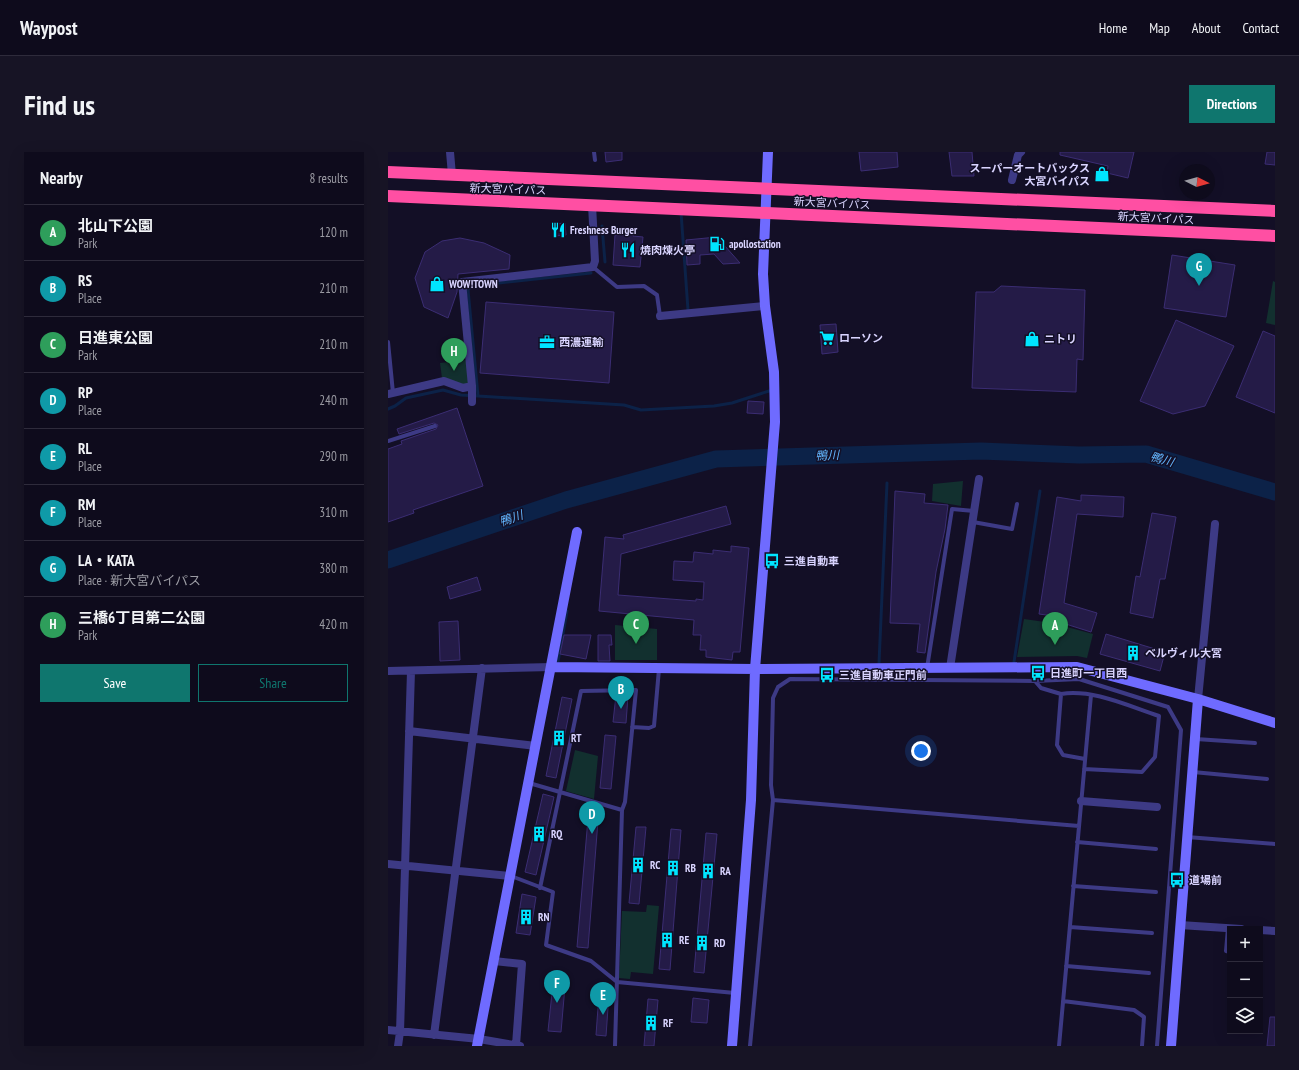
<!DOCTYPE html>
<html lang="en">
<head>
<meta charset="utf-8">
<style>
  body { margin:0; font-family:"PT Sans Narrow","Noto Sans JP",sans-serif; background:#171425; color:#f1f3f6 }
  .controls { position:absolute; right:12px; bottom:12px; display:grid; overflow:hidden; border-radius:0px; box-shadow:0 4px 16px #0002 }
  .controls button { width:36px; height:36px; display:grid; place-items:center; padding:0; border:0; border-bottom:1px solid #2e2b3b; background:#0e0b1c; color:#f1f3f6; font:20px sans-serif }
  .compass { position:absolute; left:791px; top:12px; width:36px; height:36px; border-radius:50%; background:#0e0b1c; box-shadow:0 4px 16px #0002; rotate:96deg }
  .you { position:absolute; left:533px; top:599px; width:14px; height:14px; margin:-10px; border:3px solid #fff; border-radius:50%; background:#1a73e8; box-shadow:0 0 0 6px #1a73e833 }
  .badge { display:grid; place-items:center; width:26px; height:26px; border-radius:50%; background:#0f766e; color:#fff; font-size:13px; font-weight:700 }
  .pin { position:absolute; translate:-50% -33px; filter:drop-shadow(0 1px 2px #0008) }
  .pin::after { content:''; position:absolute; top:21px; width:14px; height:12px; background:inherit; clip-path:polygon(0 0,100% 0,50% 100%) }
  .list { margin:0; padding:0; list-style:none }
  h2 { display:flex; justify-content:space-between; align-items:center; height:52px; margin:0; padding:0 16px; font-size:17px }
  h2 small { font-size:13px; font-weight:400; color:#9b9ba3 }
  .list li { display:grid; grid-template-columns:26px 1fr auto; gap:12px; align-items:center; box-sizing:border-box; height:56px; padding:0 16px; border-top:1px solid #2e2b3b }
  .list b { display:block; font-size:15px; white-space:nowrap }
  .list p { margin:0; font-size:13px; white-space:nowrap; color:#9b9ba3 }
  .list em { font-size:13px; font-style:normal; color:#9b9ba3 }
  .actions { display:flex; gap:8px; padding:12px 16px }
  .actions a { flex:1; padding:9px 0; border:1px solid #0f766e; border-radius:0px; text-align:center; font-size:14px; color:#0f766e }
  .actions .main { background:#0f766e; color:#fff }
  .icon { flex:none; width:22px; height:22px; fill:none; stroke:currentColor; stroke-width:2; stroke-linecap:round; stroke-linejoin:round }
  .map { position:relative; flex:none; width:887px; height:894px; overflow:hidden; border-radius:0px }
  header { display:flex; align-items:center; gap:24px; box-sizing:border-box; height:56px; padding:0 20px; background:#0e0b1c; border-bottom:1px solid #2e2b3b }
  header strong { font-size:19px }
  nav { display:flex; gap:22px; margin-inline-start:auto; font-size:14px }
  .intro { display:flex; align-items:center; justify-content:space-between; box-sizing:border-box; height:96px; padding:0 24px }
  h1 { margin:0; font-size:28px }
  .button { padding:10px 18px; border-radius:0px; background:#0f766e; color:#fff; font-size:14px; font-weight:700 }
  main { display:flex; gap:24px; padding:0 24px }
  aside { flex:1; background:#0e0b1c; border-radius:0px; box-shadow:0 4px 16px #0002 }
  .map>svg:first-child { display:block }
</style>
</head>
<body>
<header>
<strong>Waypost</strong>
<nav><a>Home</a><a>Map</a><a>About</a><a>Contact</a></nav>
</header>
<div class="intro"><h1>Find us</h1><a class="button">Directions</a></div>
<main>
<aside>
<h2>Nearby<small>8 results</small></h2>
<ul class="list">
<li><span class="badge" style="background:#2e9e5b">A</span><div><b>北山下公園</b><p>Park</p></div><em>120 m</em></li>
<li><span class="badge" style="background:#0f9aa8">B</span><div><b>RS</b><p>Place</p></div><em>210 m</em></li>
<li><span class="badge" style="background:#2e9e5b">C</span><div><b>日進東公園</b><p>Park</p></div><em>210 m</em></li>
<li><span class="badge" style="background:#0f9aa8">D</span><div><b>RP</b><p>Place</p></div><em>240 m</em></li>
<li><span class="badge" style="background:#0f9aa8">E</span><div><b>RL</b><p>Place</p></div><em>290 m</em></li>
<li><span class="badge" style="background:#0f9aa8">F</span><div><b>RM</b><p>Place</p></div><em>310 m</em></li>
<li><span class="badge" style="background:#0f9aa8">G</span><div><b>LA・KATA</b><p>Place · 新大宮バイパス</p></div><em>380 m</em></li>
<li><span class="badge" style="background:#2e9e5b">H</span><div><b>三橋6丁目第二公園</b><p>Park</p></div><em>420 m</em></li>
</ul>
<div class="actions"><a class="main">Save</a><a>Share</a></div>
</aside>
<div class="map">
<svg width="887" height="894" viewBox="0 0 887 894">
  <rect width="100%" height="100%" fill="#130f26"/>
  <!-- green -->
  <path fill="#12302f" d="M885,129L887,130V173L878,171Z
    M79,208L82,233L75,234L54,226L52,211Z
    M575,329L573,354L544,349L545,332Z
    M636,467L664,471L705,482L699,506L689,504L629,505Z
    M227,473L269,477V508H227Z
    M187,598L210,604L206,647L178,639Z
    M259,753L271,754L265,822L243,820L242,827L231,826L234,759L258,760Z"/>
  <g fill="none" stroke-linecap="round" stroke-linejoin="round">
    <!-- stream -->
    <path stroke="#0c2248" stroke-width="3" d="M293,60L300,158
      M214,74L217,110
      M90,244L236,253L253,258L326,254L344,251L381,239
      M0,257L7,254L18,246L55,238L73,243L90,244L80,138L83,134L203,121
      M170,510L179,459
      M626,510L652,339
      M491,511L499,331"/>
    <!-- river -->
    <path stroke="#0c2248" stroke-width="17" d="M0,408L178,348L328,307L593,299L691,303L758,302L887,340"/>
  </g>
  <!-- building -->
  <path fill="#241b47" stroke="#3b2d73" d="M217,0H234V8L218,10Z
    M471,0H509L510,15L473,19Z
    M561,0H584L586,24H564Z
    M672,0H746L740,26L719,21L720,14L672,3Z
    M879,0H887V13L877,12Z
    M177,71L178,83L166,84V72Z
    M237,80L245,81V84L255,85L252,115L225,113L227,83H237Z
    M329,85L352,111L335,112L326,102L312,103V112L299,113L298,88Z
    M72,86L96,91L122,103L121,117L70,122L69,140L60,166L36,155L27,126L37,100L54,89Z
    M784,103L847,113L838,165L776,156Z
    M613,134L697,138L695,208L689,207L688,240L584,236L588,140H606Z
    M98,150L226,160L221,231L92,221Z
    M788,168L846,194L817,254L785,262L752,249Z
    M448,172L450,200L434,202L432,173Z
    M875,179L887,184V261L848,245Z
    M360,249L376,250L375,262L359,261Z
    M69,256L95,334L25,358L26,361L0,370V297L14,292L13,289L48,277L50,273L46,271L11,282L9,277Z
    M507,339L537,342L536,351L560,353L557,377L548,420L537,501L529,500L532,472L502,471Z
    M693,343L736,345L735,365L689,362L676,451L709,461L703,480L665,468L666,464L651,462L669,345L693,349Z
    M338,354L343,372L233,402L230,443L308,449V447L315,448L316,430L285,428L286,409L305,410L306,400L325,402V398L343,400V394L361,396L352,500H345L344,508L318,505V498H312L313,483H305L306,468L211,459L217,385L236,387L235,383Z
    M764,361L788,365L777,427H772L765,466L742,461L748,424L752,425Z
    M89,425L93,438L62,447L59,435Z
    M70,469L72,508L52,509L51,470Z
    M718,482L777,500L772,519L712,502Z
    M176,483H203L198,507L172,502Z
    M210,483H223L224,493H221L222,509H210Z
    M228,543L240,544L238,571L225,570Z
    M174,545L184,547L168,626L158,624Z
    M217,583L228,584L223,637L212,636Z
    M155,642L166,645L148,723L137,720Z
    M201,655L211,656L200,796L189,795Z
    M248,675H258L251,752L241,751Z
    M283,677L293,678L282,818L271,817Z
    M318,681L329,682L316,821L306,820Z
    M134,742L148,745L142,783L128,781Z
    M166,822L178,823L173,880L160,879Z
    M211,842H221L218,884L208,883Z
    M305,846L321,848L319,871L303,870Z
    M260,847L270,848L266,894H256Z
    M882,865H887V894H879Z"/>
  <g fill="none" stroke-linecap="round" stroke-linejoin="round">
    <!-- lane -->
    <path stroke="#3d3a85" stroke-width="4" d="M206,0L207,8
      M205,115L229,135L256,134L269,143L272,164
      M0,190L5,241
      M0,289L47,274
      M585,370L624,377L629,352
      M539,516L564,357L586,359
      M647,529L653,536L673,542L669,593L675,603L697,607
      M673,542C706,537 740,554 771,564L767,605L754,620L696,617
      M244,575L261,576L266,574L271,517
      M808,587L867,591
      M805,620L879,627
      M141,631L234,658L227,894
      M385,648L383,633L385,546L390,535L402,527L647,529L691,527L780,555L793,578L769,894
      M799,685L887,692
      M689,690L768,697
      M123,724L165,740L158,793L203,809L229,830L347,841
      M685,734L768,740
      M152,736L193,539L248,538L237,650L234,658
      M682,775L764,781
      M840,776L838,799L842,800
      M678,814L761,821
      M675,849L746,858L756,865L754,894
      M362,894L385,648L691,674
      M671,894L703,543"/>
    <!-- street -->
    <path stroke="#3d3a85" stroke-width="8" d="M62,0L64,23
      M624,28L630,3L633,0
      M272,164L377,154
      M84,234V250
      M0,242L56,229L75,236L84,234L74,130L205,115L207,109L204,53
      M562,516L591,327
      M0,519L164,515
      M810,547L827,372
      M21,579L148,594
      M693,649L769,655
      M0,712L123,724
      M792,773L853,777
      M872,778L887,779
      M106,809L134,812L128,893
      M0,878L91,887L132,894
      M46,883L94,516
      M10,894L12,880L23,519"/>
    <!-- secondary -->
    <path stroke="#6f6bff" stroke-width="10" d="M164,515L367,517L689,515L810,547L783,894
      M810,547L887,571
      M89,894L189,380
      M344,894L363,648L367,517L387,270L386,220L377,154L375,122L380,0"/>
    <!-- highway -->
    <path stroke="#ff4fa3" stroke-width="12" d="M0,20L887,59
      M0,44L887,84"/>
  </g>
  <!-- icons -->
  <defs>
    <g id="shop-bare" transform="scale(1.2)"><path d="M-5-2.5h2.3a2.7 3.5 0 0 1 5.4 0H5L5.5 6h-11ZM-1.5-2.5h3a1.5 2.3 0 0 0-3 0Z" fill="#00e5ff" stroke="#130f26" stroke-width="2.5" paint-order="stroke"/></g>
    <g id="restaurant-bare" transform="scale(1.2)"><path d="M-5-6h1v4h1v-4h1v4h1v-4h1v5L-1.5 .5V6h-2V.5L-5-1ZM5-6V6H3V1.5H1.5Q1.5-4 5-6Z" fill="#00e5ff" stroke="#130f26" stroke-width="2.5" paint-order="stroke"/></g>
    <g id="fuel-bare" transform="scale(1.2)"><path d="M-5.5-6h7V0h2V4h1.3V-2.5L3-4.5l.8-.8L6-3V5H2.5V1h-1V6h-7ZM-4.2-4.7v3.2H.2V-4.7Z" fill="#00e5ff" stroke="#130f26" stroke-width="2.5" paint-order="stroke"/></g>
    <g id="supermarket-bare" transform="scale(1.2)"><path d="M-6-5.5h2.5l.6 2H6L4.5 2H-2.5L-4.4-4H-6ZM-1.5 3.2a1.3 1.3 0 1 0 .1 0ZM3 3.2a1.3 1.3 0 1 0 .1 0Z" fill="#00e5ff" stroke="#130f26" stroke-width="2.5" paint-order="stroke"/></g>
    <g id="office-bare" transform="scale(1.2)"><path d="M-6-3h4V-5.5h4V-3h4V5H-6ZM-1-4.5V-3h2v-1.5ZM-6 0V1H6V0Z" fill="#00e5ff" stroke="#130f26" stroke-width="2.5" paint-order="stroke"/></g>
    <g id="bus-bare" transform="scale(1.2)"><path d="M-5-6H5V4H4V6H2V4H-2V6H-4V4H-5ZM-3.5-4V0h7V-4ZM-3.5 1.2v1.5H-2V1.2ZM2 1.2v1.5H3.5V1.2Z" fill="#00e5ff" stroke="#130f26" stroke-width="2.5" paint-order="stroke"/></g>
    <g id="building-bare" transform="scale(1.2)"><path d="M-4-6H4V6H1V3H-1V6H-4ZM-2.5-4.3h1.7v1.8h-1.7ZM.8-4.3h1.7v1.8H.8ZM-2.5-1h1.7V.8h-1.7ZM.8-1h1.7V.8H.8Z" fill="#00e5ff" stroke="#130f26" stroke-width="2.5" paint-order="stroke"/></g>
  </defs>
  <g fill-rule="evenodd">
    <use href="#shop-bare" x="714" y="22"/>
    <use href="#restaurant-bare" x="170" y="78"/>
    <use href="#fuel-bare" x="329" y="92"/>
    <use href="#restaurant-bare" x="240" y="98"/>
    <use href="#shop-bare" x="49" y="132"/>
    <use href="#supermarket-bare" x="439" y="186"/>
    <use href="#shop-bare" x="644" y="187"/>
    <use href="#office-bare" x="159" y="190"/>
    <use href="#bus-bare" x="384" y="409"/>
    <use href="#building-bare" x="745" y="501"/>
    <use href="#bus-bare" x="650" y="521"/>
    <use href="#bus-bare" x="439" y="523"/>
    <use href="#building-bare" x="171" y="586"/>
    <use href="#building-bare" x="151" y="682"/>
    <use href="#building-bare" x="250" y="713"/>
    <use href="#building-bare" x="285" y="716"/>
    <use href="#building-bare" x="320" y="719"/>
    <use href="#bus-bare" x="789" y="728"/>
    <use href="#building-bare" x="138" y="765"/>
    <use href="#building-bare" x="279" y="788"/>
    <use href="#building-bare" x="314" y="791"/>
    <use href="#building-bare" x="263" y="871"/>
  </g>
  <g text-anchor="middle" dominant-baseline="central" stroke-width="3" stroke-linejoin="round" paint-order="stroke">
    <!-- poi labels -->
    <g font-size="11" font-weight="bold" fill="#d9d4ff" stroke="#130f26" text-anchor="start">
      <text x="702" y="16" text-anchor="end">スーパーオートバックス<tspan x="702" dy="13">大宮バイパス</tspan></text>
      <text x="182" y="78">Freshness Burger</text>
      <text x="341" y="92">apollostation</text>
      <text x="252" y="98">焼肉煉火亭</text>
      <text x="61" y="132">WOW!TOWN</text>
      <text x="451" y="186">ローソン</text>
      <text x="656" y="187">ニトリ</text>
      <text x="171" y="190">西濃運輸</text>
      <text x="396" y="409">三進自動車</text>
      <text x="757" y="501">ベルヴィル大宮</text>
      <text x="662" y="521">日進町一丁目西</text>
      <text x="451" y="523">三進自動車正門前</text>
      <text x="183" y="586">RT</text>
      <text x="163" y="682">RQ</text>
      <text x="262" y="713">RC</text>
      <text x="297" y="716">RB</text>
      <text x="332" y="719">RA</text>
      <text x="801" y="728">道場前</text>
      <text x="150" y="765">RN</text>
      <text x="291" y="788">RE</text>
      <text x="326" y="791">RD</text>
      <text x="275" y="871">RF</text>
    </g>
    <!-- street labels -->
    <g font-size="11" fill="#d9d4ff" stroke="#130f26">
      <text transform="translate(120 37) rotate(2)">新大宮バイパス</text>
      <text transform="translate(444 51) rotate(3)">新大宮バイパス</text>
      <text transform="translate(768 66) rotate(3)">新大宮バイパス</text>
    </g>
    <!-- water labels -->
    <g font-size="12" font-style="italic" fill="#62b6ff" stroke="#130f26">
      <text transform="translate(439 303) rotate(-2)">鴨川</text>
      <text transform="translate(774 307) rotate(16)">鴨川</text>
      <text transform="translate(123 366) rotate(-19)">鴨川</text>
    </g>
  </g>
</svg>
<div class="controls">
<button>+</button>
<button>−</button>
<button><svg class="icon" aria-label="layers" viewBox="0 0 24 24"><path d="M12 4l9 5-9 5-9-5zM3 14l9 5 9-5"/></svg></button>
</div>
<svg class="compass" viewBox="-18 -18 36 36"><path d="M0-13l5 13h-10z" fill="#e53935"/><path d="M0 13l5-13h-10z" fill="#9b9ba3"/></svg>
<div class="you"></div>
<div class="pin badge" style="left:667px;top:493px;background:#2e9e5b">A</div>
<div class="pin badge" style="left:233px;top:557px;background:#0f9aa8">B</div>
<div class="pin badge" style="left:248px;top:492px;background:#2e9e5b">C</div>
<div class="pin badge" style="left:204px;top:682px;background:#0f9aa8">D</div>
<div class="pin badge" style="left:215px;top:863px;background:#0f9aa8">E</div>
<div class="pin badge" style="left:169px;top:851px;background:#0f9aa8">F</div>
<div class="pin badge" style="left:811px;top:134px;background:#0f9aa8">G</div>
<div class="pin badge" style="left:66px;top:219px;background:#2e9e5b">H</div>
</div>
</main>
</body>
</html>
